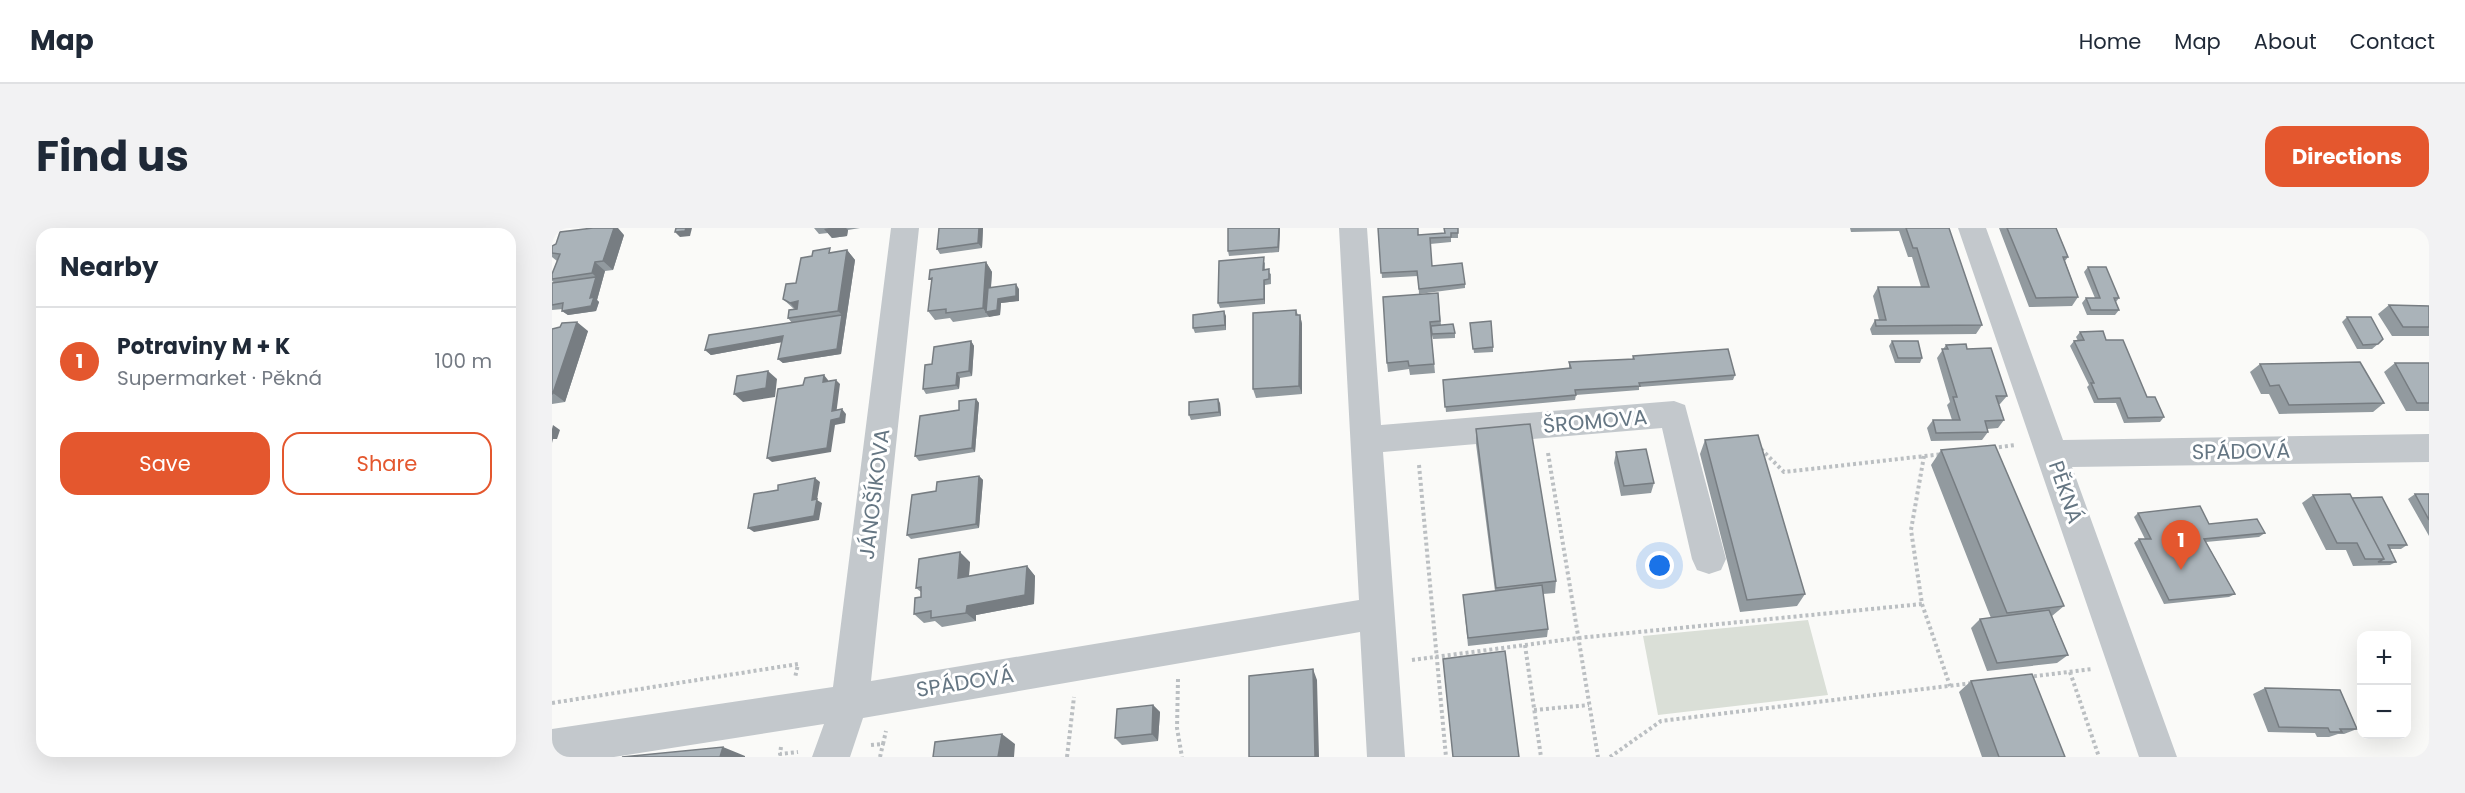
<!DOCTYPE html>
<html lang="en">
<head>
<meta charset="utf-8">
<style>
  body { margin:0; font-family:Poppins,sans-serif; background:#f2f2f3; color:#1f2937 }
  .controls { position:absolute; right:18px; bottom:18px; display:grid; overflow:hidden; border-radius:12px; box-shadow:0 6px 24px #0002 }
  .controls button { width:54px; height:54px; display:grid; place-items:center; padding:0; border:0; border-bottom:2px solid #e0e1e3; background:#fff; color:#1f2937; font:30px sans-serif }
  .you { position:absolute; left:1108px; top:338px; width:21px; height:21px; margin:-15px; border:4px solid #fff; border-radius:50%; background:#1a73e8; box-shadow:0 0 0 9px #1a73e833 }
  .badge { display:grid; place-items:center; width:39px; height:39px; border-radius:50%; background:#e4572e; color:#fff; font-size:20px; font-weight:700 }
  .pin { position:absolute; translate:-50% -50px; filter:drop-shadow(0 2px 3px #0008) }
  .pin::after { content:''; position:absolute; top:32px; width:21px; height:18px; background:inherit; clip-path:polygon(0 0,100% 0,50% 100%) }
  .list { margin:0; padding:0; list-style:none }
  h2 { display:flex; justify-content:space-between; align-items:center; height:78px; margin:0; padding:0 24px; font-size:26px }
  h2 small { font-size:20px; font-weight:400; color:#747a83 }
  .list li { display:grid; grid-template-columns:39px 1fr auto; gap:18px; align-items:center; box-sizing:border-box; height:108px; padding:0 24px; border-top:2px solid #e0e1e3 }
  .list b { display:block; font-size:22px; white-space:nowrap }
  .list p { margin:0; font-size:20px; white-space:nowrap; color:#747a83 }
  .list em { font-size:20px; font-style:normal; color:#747a83 }
  .actions { display:flex; gap:12px; padding:18px 24px }
  .actions a { flex:1; padding:14px 0; border:2px solid #e4572e; border-radius:18px; text-align:center; font-size:21px; color:#e4572e }
  .actions .main { background:#e4572e; color:#fff }
  .map { position:relative; flex:none; width:1877px; height:529px; overflow:hidden; border-radius:18px }
  header { display:flex; align-items:center; gap:36px; box-sizing:border-box; height:84px; padding:0 30px; background:#fff; border-bottom:2px solid #e0e1e3 }
  header strong { font-size:28px }
  nav { display:flex; gap:33px; margin-inline-start:auto; font-size:21px }
  .intro { display:flex; align-items:center; justify-content:space-between; box-sizing:border-box; height:144px; padding:0 36px }
  h1 { margin:0; font-size:42px }
  .button { padding:15px 27px; border-radius:18px; background:#e4572e; color:#fff; font-size:21px; font-weight:700 }
  main { display:flex; gap:36px; padding:0 36px }
  aside { flex:1; background:#fff; border-radius:18px; box-shadow:0 6px 24px #0002 }
  .map>svg:first-child { display:block }
</style>
</head>
<body>
<header>
<strong>Map</strong>
<nav><a>Home</a><a>Map</a><a>About</a><a>Contact</a></nav>
</header>
<div class="intro"><h1>Find us</h1><a class="button">Directions</a></div>
<main>
<aside>
<h2>Nearby<small></small></h2>
<ul class="list">
<li><span class="badge">1</span><div><b>Potraviny M + K</b><p>Supermarket · Pěkná</p></div><em>100 m</em></li>
</ul>
<div class="actions"><a class="main">Save</a><a>Share</a></div>
</aside>
<div class="map">
<svg width="1877" height="529" viewBox="0 0 1877 529">
  <rect width="100%" height="100%" fill="#fafaf8"/>
  <!-- green -->
  <path fill="#dadfd7" d="M1256,392L1276,467L1106,487L1091,408Z"/>
  <g fill="none" stroke-linecap="round" stroke-linejoin="round">
    <!-- path -->
    <path stroke="#bbbfc2" stroke-width="4" stroke-dasharray="3 3" stroke-linecap="butt" d="M0,5L2,0
      M1441,220L1463,217
      M1209,221L1232,244L1391,226
      M996,225L1046,529
      M1372,228L1359,302L1370,376L1398,458
      M867,237L894,529
      M973,417L989,529
      M860,432L1026,410L1370,376
      M1518,444L1547,529
      M1476,449L1540,441
      M626,451L625,500L630,529
      M0,475L246,436L243,450
      M982,482L1037,477
      M319,517L331,516L334,503
      M229,519L228,526L246,524
      M328,529L331,516
      M515,529L522,469
      M1058,529L1109,493L1421,455"/>
    <!-- minor -->
    <path fill="#c3c8cc" fill-rule="evenodd" d="M339,0H367L319,453L807,372L787,0H815L829,197L1122,173L1133,177L1174,331L1169,342L1157,346L1145,342L1140,331L1110,200L831,224L853,529H815L808,404L311,490L298,529H260L272,496L62,529H0V501L281,459Z
      M1406,0H1434L1511,212L1877,206V234L1520,239L1625,529H1587Z"/>
  </g>
  <!-- wall -->
  <path fill="#929a9f" d="M262,0H308L296,2L295,8L280,10L276,5L267,6Z
    M387,0H431L430,20L388,26L385,21Z
    M676,0H728L727,24L677,28L676,23Z
    M826,0L866,7L893,5L892,0H906V10H899V14L878,16L880,38L913,56V60L867,66L866,48L830,50Z
    M1298,0H1397L1430,97L1424,106L1320,107L1318,101L1323,92H1327L1321,68L1326,59H1369L1360,29H1356L1347,3L1299,4Z
    M1447,0H1504L1516,29L1513,33L1526,69L1520,78L1477,79Z
    M72,7L61,42L53,43L45,72L47,74L44,83L16,87L10,83L11,81L0,82V55H3L0,53V46L5,33L0,29V18Z
    M295,22L303,32L289,126L231,135L226,131L230,114L159,127L153,122L240,95L236,90L242,81L231,71L244,55L281,25Z
    M434,34L440,44L439,60L467,61V73L449,75L448,87L401,94L398,90L383,92L376,83Z
    M713,34V42L719,46V56L713,57V76L668,80L666,75Z
    M1536,39L1567,70L1564,74L1567,82L1563,87H1535L1530,75L1534,70H1543L1532,44Z
    M886,65L889,97L903,105V110L881,111L879,104L883,145L858,147L857,141L836,144L835,135Z
    M1837,77L1877,78V108H1840L1826,86Z
    M744,82L746,87H748L750,96V166L704,170L701,161Z
    M674,88V102L643,105L641,100Z
    M1795,89L1826,116L1820,121H1805L1790,94Z
    M918,95L941,119V124L922,125Z
    M0,101L36,103L13,174L0,176Z
    M1528,104L1554,112L1595,169L1612,189L1608,194L1572,195L1564,175H1542L1535,159L1537,157L1518,118L1522,113H1526L1524,109Z
    M419,113L422,118L420,148L408,150L407,161L374,166L371,161L380,136Z
    M1340,113L1370,130L1368,135H1343L1337,118Z
    M1394,117L1415,121L1455,168L1448,176H1447L1452,192L1446,200L1435,201L1436,204L1430,212L1379,213L1375,200L1381,192H1400L1395,177L1398,174L1385,130Z
    M1081,128L1183,147L1181,152L1087,159V162L1024,167L1023,172L894,184L891,152L1017,141V134L1080,132Z
    M1843,135H1877V183H1854L1832,144Z
    M1708,136L1832,175L1821,184L1727,186L1717,166H1709L1698,144Z
    M424,171L427,175L423,224L367,233L363,228L407,182Z
    M668,175L669,188L639,192L637,187Z
    M924,201L1004,353L1003,365L991,366L996,401L995,409L916,418L911,367L943,363L924,216Z
    M1153,212L1253,366L1245,378L1188,384L1148,226Z
    M1389,222L1512,378L1500,388L1516,427L1505,435L1435,443L1419,400L1428,391L1439,390L1379,237Z
    M1064,224L1102,255L1099,265L1069,268L1062,235Z
    M427,248L431,252L427,300L359,311L355,307L384,263Z
    M1863,266H1877V308L1856,271Z
    M1761,267L1800,270L1855,317L1849,321H1838L1844,334L1838,337L1801,338L1794,322H1774L1750,275Z
    M1586,285L1657,296L1713,305L1707,309L1654,314L1683,366L1677,369L1612,376L1582,315L1587,311H1593L1582,289Z
    M418,334L417,348L475,338L483,348L482,376L424,387V393L390,399L383,393L372,395L362,386L369,369V364L364,360Z
    M1419,453L1513,529H1430L1407,464Z
    M1713,460L1805,501L1792,506H1786L1777,509H1765L1763,505L1716,504L1701,466Z
    M601,477L608,484L606,513L570,517L563,510Z"/>
  <!-- shaded-wall -->
  <path fill="#777d82" d="M62,0H66L72,7L61,42L51,33Z
    M134,0H140L138,8L128,9L123,4Z
    M277,0H294L296,2L295,8L280,10L272,1Z
    M427,0H431L430,20L426,15Z
    M727,0H728L727,24L726,19Z
    M295,22L303,32L289,126L231,135L226,131L290,87L286,83Z
    M43,34L53,43L45,72L47,74L44,83L16,87L10,83L38,70L44,49L40,45Z
    M434,34L440,44L437,83L446,71L464,56L467,61V73L449,75L448,87L437,89L431,80Z
    M712,52L713,57V76L712,71Z
    M246,73V84L238,75Z
    M672,83L674,88V102L673,97Z
    M748,87L750,96V166L747,158Z
    M25,94L36,103L13,174L1,165Z
    M231,108L236,113L159,127L153,122Z
    M419,113L422,118L420,148L417,143Z
    M216,143L225,151L223,169L191,174L182,166Z
    M405,145L408,150L407,161L404,157Z
    M272,147L276,152V158L271,154Z
    M284,152L288,156L284,187L280,183Z
    M424,171L427,175L423,224L420,220Z
    M666,171L668,175L669,188L667,184Z
    M290,181L294,186L293,195L283,197L279,224L220,234L215,230L279,192Z
    M1,197L8,202L5,211H1L0,215V201Z
    M427,248L431,252L427,300L424,296Z
    M263,250L268,254L265,272L270,275L267,292L202,304L196,300L260,272Z
    M408,324L418,334L416,359L406,350Z
    M475,338L483,348L482,376L424,387V393L414,385L415,378Z
    M761,441L765,452L767,529H763Z
    M601,477L608,484L606,513L600,506Z
    M450,506L463,516L462,529H446Z
    M171,519L193,528V529H168Z"/>
  <!-- building -->
  <path fill="#aab3b9" stroke="#777d82" stroke-width="1.5" d="M41,0H62L51,33L43,34L40,45L0,51V46L8,26L0,25V18L4,16L8,4Z
    M124,0H134L133,3L123,4Z
    M387,0H427L426,15L385,21Z
    M676,0H727L726,19L676,23Z
    M826,0H866V7L893,5L892,0H906V5H899V9L878,10L880,38L910,35L913,56L867,61L865,43L829,45Z
    M1354,0H1397L1430,97L1324,98L1323,92H1334L1326,59H1377L1365,20H1361Z
    M1455,0H1504L1516,29H1511L1526,69L1484,70Z
    M278,20L277,25L295,22L286,83L236,90L237,82L245,81L246,73L238,75L231,71L234,56L244,55L249,30L260,28L261,23Z
    M712,29L711,42L717,41V51L712,52V71L666,75L667,33Z
    M434,34L431,80L394,85V81L376,83L380,50L377,51L378,42Z
    M1536,39H1554L1567,70H1562L1567,82H1539L1534,70H1548Z
    M44,49L38,70L42,69L39,78L10,83L11,75L0,77V55Z
    M464,56V68L446,71L445,82L434,84L436,60Z
    M886,65L888,93L878,94L882,136L857,138L856,133L835,135L831,69Z
    M1837,77L1877,78V99H1851Z
    M744,82V87H748L747,158L701,161V85Z
    M672,83L673,97L641,100V87Z
    M290,87L285,121L226,131L231,108L153,122L157,107Z
    M1795,89H1819L1831,111L1826,116L1811,117Z
    M939,93L941,119L921,121L918,95Z
    M25,94L1,165L0,166V101L8,99L10,95Z
    M901,96L903,105L880,106L879,98Z
    M1551,103L1554,112H1571L1595,169H1603L1612,189L1576,190L1568,170L1546,171L1539,155H1542L1522,113L1532,112L1528,104Z
    M419,113L417,143L405,145L404,157L371,161L373,137L380,136L382,119Z
    M1340,113H1366L1370,130H1346Z
    M1414,116L1415,121L1439,120L1455,168H1444L1452,192L1433,193L1436,204L1384,205L1381,192H1408L1401,169H1405L1390,121H1396L1394,117Z
    M1176,121L1183,147L1087,155L1088,158L1023,162L1024,167L893,179L891,152L1019,140L1017,134L1082,131L1081,128Z
    M1808,134L1832,175L1737,177L1727,157L1718,158L1708,136Z
    M1843,135H1877V175H1865Z
    M216,143L214,160L182,166L185,148Z
    M272,147L271,154L284,152L280,183L290,181L288,190L279,192L275,220L215,230L226,161L251,157L253,150Z
    M424,171L420,220L363,228L368,188L407,182V173Z
    M666,171L667,184L637,187V174Z
    M978,196L1004,353L944,360L924,201Z
    M1206,207L1253,366L1195,372L1153,212Z
    M1443,217L1512,378L1455,385L1389,222Z
    M1094,221L1102,255L1072,258L1064,224Z
    M427,248L424,296L355,307L360,267L384,263L385,254Z
    M263,250L260,272L265,271L262,288L196,300L202,266L226,262V257Z
    M1798,266L1832,331H1813L1805,315H1785L1761,267Z
    M1863,266H1877V292Z
    M1830,269L1855,317H1836L1844,334H1826L1832,331L1800,270Z
    M1648,278L1657,296L1705,291L1713,305L1652,311L1683,366L1617,372L1587,311H1599L1586,285Z
    M408,324L406,350L475,338L473,367L415,378L414,385L379,390V383L362,386L363,370L369,369V359L364,360L367,331Z
    M990,357L996,401L916,410L911,367Z
    M1497,382L1516,427L1445,435L1428,391Z
    M953,423L967,529H901L891,431Z
    M761,441L763,529H697V448Z
    M1480,446L1513,529H1447L1419,453Z
    M1713,460L1788,462L1805,501H1788L1790,504H1778L1776,500L1727,499Z
    M601,477L600,506L563,510L565,481Z
    M450,506L446,529H381L383,514Z
    M171,519L168,529H70Z"/>
  <g text-anchor="middle" dominant-baseline="central" stroke-width="6" stroke-linejoin="round" paint-order="stroke">
    <!-- street labels -->
    <g font-size="21" fill="#657683" stroke="#fff">
      <text transform="translate(1043 193) rotate(-5)">ŠROMOVA</text>
      <text transform="translate(1689 223) rotate(-1)">SPÁDOVÁ</text>
      <text transform="translate(1514 264) rotate(71)">PĚKNÁ</text>
      <text transform="translate(322 266) rotate(-83)">JÁNOŠÍKOVA</text>
      <text transform="translate(413 454) rotate(-9)">SPÁDOVÁ</text>
    </g>
  </g>
</svg>
<div class="controls">
<button>+</button>
<button>−</button>
</div>
<div class="you"></div>
<div class="pin badge" style="left:1629px;top:342px">1</div>
</div>
</main>
</body>
</html>
